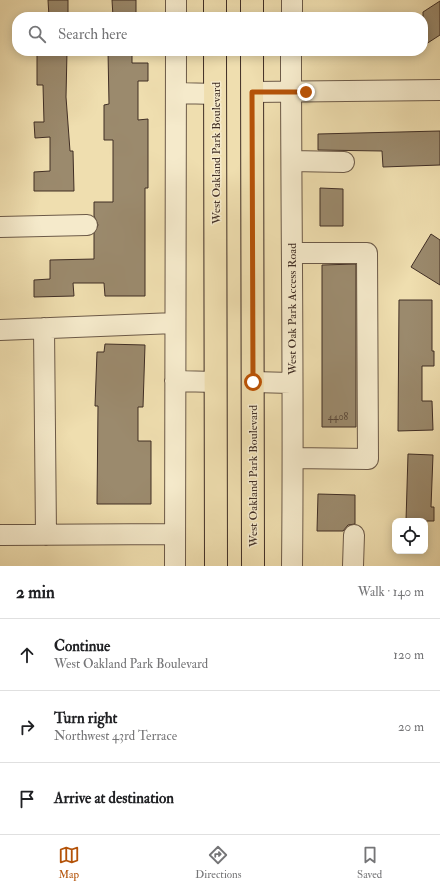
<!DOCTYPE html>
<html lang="en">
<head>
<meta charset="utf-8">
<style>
  body { margin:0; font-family:"IM FELL Double Pica",serif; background:#f6f6f6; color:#202124 }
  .controls { position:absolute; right:12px; bottom:12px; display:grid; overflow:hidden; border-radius:8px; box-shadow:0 2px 10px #0003 }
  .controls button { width:36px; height:36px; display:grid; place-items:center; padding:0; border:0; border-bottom:1px solid #e0e0e0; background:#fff; color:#202124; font:20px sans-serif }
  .stop { position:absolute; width:12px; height:12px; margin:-9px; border:3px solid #b45309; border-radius:50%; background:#fff }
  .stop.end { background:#b45309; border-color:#fff; box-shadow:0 1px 4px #0008 }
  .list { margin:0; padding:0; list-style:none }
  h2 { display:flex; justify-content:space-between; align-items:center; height:52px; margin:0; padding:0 16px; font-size:17px }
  h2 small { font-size:13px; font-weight:400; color:#757577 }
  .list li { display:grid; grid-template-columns:26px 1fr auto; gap:12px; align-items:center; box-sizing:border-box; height:72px; padding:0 16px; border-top:1px solid #e0e0e0 }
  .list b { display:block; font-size:15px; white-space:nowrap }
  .list p { margin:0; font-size:13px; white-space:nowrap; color:#757577 }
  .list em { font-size:13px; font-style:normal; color:#757577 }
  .icon { flex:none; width:22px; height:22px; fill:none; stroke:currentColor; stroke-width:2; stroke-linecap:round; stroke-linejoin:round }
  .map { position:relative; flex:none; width:440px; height:566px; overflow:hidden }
  .search { position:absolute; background:#fff; box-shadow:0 2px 10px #0003; left:12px; right:12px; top:12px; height:44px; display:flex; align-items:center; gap:10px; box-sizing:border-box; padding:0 14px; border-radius:16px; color:#757577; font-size:15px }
  .sheet { height:268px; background:#fff }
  nav { display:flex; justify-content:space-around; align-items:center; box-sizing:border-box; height:56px; border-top:1px solid #e0e0e0; background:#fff; font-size:11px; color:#757577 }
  nav a { display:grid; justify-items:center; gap:2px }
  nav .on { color:#b45309 }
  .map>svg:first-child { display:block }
</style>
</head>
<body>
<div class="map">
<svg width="440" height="566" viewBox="0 0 440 566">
  <rect width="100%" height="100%" fill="#efdeaf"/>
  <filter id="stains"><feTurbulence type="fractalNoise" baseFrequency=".005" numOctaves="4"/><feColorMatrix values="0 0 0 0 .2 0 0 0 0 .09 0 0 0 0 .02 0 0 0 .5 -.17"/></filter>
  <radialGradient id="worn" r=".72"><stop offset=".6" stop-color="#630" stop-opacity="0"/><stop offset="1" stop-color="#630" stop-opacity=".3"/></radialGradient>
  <!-- building -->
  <path fill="#9b8a6d" stroke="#402e25" d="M48,0H68V17H49Z
    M112,0H136V17H113Z
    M440,1V35L423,46V12Z
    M37,51H67L66,97L70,151H73L74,191H34V172L50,171V137L35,138L34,122H44L43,85H37Z
    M108,51H132V63H148V81H138V120L148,119V188H145V296H105L104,283H73L74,296L34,297V280L50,279V260L94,259V233L98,225L94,216V202H113V140H104V105L109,104Z
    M440,131V165L383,167L382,151L318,150V134Z
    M320,188L343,189V226H320Z
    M431,234L440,240V285L411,267Z
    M356,264V427H322V265Z
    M399,300H432V351H434V366H422V401H432L433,430L398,431Z
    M105,344L145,345L143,407H138V441H151V504H97L98,406H95L97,352H104Z
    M408,454L433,455L431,507H434V521H406Z
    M318,494L355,495V524L348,525L343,531H317Z"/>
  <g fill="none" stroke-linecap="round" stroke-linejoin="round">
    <!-- minor casing -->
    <g stroke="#6c5a48" stroke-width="22">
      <path id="minor" d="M176,17V0
        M292,17V0
        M291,51C291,223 294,394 292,566
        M252,92L440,90
        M176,93L216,94
        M292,161L344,162
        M0,227L87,225
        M293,253H367L368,459L293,458
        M44,328L46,535
        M0,330L175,323
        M175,381L216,382
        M253,382L291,383
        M0,535L174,534
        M175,566L176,51
        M353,566L354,535"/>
    </g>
    <!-- major casing -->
    <g stroke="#402e25" stroke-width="24">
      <path id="major" d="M215,0V17
        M252,0V17
        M215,51L216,566
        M252,51L253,566"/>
    </g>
    <!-- minor -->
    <use href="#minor" stroke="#f5eacb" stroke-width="20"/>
    <!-- major -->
    <use href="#major" stroke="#efdeaf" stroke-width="22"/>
  </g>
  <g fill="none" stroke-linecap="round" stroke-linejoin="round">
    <!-- route -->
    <path stroke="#b45309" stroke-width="5" d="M253,382L252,92H306"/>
  </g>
  <g text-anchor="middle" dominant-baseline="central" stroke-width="3" stroke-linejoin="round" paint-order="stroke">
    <!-- number labels -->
    <g font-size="10" fill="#574537">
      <text x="338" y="417">4408</text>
    </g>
    <!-- street labels -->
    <g font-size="12" fill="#402e25" stroke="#f5eacb">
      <text transform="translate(216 153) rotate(-90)">West Oakland Park Boulevard</text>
      <text transform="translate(292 309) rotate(-90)">West Oak Park Access Road</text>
      <text transform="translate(253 476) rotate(-90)">West Oakland Park Boulevard</text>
    </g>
  </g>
  <rect width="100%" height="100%" filter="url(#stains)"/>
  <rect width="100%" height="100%" fill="url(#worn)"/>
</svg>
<div class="controls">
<button><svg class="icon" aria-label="locate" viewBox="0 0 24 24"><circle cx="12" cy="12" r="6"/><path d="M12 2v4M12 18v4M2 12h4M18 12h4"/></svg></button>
</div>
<div class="stop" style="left:253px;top:382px"></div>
<div class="stop end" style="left:306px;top:92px"></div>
<div class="search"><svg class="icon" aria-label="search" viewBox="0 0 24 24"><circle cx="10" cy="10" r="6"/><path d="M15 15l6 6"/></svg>Search here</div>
</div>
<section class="sheet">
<h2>2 min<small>Walk · 140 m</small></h2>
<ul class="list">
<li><svg class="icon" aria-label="ahead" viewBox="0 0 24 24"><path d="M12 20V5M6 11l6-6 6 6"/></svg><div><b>Continue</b><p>West Oakland Park Boulevard</p></div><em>120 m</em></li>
<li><svg class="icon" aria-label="right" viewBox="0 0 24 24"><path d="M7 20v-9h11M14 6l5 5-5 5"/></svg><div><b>Turn right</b><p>Northwest 43rd Terrace</p></div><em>20 m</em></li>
<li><svg class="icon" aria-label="arrive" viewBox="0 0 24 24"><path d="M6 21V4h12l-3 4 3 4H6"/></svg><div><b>Arrive at destination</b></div></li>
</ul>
</section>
<nav>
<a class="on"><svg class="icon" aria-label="map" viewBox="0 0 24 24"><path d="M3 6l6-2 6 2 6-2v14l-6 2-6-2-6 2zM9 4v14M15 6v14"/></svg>Map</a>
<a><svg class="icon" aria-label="directions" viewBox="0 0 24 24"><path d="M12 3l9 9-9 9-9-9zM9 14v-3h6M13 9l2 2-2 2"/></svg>Directions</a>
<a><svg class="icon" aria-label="saved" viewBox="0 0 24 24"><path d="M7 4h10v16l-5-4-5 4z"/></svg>Saved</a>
</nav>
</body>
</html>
